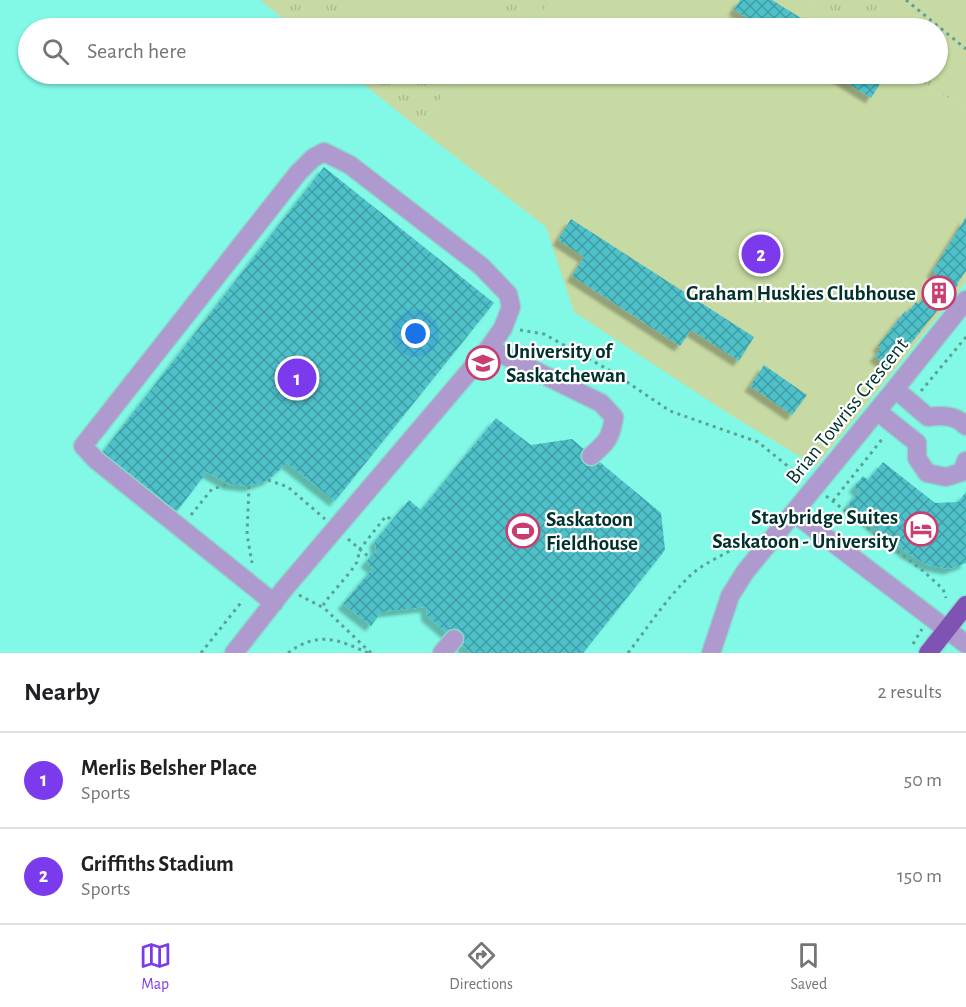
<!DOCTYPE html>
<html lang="en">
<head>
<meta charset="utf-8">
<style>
  body { margin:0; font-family:"Alegreya Sans",sans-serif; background:#f2f2f2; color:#202124 }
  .you { position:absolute; left:416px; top:334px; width:21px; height:21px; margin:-15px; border:4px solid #fff; border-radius:50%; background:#1a73e8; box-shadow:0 0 0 9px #1a73e833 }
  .badge { display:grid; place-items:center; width:39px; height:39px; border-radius:50%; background:#7c3aed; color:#fff; font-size:20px; font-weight:700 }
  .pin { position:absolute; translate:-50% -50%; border:3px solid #fff; box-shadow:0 2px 6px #0006 }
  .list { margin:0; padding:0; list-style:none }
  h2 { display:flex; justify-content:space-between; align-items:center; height:78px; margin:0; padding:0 24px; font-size:26px }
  h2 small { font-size:20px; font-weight:400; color:#757577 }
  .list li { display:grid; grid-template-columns:39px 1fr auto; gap:18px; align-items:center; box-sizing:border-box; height:96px; padding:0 24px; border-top:2px solid #e0e0e0 }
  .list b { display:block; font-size:22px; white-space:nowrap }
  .list p { margin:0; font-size:20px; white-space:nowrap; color:#757577 }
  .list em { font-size:20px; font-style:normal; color:#757577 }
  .icon { flex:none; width:33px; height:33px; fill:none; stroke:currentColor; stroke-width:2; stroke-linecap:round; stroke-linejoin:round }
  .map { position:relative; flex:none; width:966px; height:653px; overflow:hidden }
  .search { position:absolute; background:#fff; box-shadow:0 2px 4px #0004; left:18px; right:18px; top:18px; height:66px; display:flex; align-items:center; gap:15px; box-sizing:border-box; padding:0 21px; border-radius:33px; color:#757577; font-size:22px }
  .sheet { height:270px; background:#fff }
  nav { display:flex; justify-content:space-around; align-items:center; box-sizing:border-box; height:84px; border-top:2px solid #e0e0e0; background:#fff; font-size:16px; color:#757577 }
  nav a { display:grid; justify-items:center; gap:3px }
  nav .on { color:#7c3aed }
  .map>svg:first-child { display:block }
</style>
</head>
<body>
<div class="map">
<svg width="966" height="653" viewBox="0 0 966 653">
  <defs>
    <pattern id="park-tufts" width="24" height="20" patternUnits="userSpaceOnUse" patternTransform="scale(1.5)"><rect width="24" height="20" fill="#c8daa3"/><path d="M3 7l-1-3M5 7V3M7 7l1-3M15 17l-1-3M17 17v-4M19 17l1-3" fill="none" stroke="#aabc8c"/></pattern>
    <pattern id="building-cross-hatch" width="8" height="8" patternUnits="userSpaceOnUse" patternTransform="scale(1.5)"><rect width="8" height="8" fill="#4fc1ca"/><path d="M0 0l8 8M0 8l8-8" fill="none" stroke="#3f9da4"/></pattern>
    <filter id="shadow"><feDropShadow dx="-5.5" dy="5.5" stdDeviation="1.5" flood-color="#0004"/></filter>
  </defs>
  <rect width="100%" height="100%" fill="#abfdef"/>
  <!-- built -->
  <path fill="#81f9e6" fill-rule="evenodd" d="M0,0H966V653H0ZM28,28H938V74H28Z"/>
  <!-- park -->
  <path fill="url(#park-tufts)" d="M260,0H552L529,28H295Z
    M809,0H966V110L910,74H938V28H844Z
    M351,74H461L417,127Z"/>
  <!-- pitch -->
  <path fill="#c8daa3" d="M333,0H497L474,28H369Z
    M552,0H809L844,28H529Z
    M895,0H966V95L938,73V28H882L876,24Z
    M461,74L491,76L493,74H910L966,110V282L816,466L729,414L574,312L546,227L417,127Z"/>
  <!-- building -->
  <path fill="url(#building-cross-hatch)" filter="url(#shadow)" d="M740,0H772L817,28H783L787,22L779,17L771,28H764L734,10Z
    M837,74H886L871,98L836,76Z
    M324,167L494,303L335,501L287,463L268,480L249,486L229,484L207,472L177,511L102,453Z
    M966,217V271L957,284L958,285L890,369L875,356L881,349L878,346L905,311L907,313L916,302L919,304L939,277L932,272Z
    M571,219L754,337L739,361L691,330L680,346L572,276L584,257L558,240Z
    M764,365L807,395L792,415L750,386Z
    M496,418L531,445L572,439L661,513L665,550L583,653H471L427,616L426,607L381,612L371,626L343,604L373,568L366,562L376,550L375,541L409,500L421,510Z
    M883,462L935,503L958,502L966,492V563L949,569L928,565L907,553L848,505L859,491L854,487L863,476L868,480Z"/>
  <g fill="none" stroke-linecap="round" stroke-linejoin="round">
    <!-- minor casing -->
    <g stroke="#8cd8cc" stroke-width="21">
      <path id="minor" d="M895,389L928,417C943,415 955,415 966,426
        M877,411L917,443V458L927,473L946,477L962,472L966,461
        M794,513L966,644
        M274,603L96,460L83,446L298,173L313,158L324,152L350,165L481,266L508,294L511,307L503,328L489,348
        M234,653L285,588L489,348L601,403L614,417C611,438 607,442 591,456
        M442,653L454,639
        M711,653L730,596L745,572L895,389L966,300"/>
    </g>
    <!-- major casing -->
    <g stroke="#8cd8cc" stroke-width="21">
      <path id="major" d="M928,653L966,605"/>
    </g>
    <!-- path -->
    <path stroke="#5da096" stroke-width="3" stroke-dasharray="3 4.5" stroke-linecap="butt" d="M906,0L966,49
      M520,330L544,334L609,370L670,411L758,442L800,476
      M921,391L966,337
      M268,480L288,487L325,519
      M249,486L247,534L252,563
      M826,496L922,570L943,589L946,598
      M833,501L883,438
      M191,515L212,489L229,484
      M348,539L370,558
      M299,595L324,608
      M913,644L922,629
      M201,653L243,600
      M288,653C317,631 338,639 368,653
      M371,653L324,608V603L351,571L357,562L360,549L386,516L392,520
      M628,653C648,627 668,596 693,573C710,559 732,552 749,539"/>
    <!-- minor -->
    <use href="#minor" stroke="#af9acf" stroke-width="18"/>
    <!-- major -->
    <use href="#major" stroke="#7e53b3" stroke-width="18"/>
  </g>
  <!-- icons -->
  <defs>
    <g id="building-ring" transform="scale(1.725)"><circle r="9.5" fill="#fff" stroke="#c93d70" stroke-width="1.5"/><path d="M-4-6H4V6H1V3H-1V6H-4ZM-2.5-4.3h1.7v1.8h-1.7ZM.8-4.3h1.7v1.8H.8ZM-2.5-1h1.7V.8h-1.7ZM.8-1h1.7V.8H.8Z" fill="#c93d70"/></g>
    <g id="university-ring" transform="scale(1.725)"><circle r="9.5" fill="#fff" stroke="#c93d70" stroke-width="1.5"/><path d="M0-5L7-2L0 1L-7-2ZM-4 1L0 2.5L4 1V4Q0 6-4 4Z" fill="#c93d70"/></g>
    <g id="hotel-ring" transform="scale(1.725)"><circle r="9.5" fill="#fff" stroke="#c93d70" stroke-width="1.5"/><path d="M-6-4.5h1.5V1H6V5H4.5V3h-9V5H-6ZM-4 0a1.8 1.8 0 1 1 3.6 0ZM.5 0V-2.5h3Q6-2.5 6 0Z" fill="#c93d70"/></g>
    <g id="stadium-ring" transform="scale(1.725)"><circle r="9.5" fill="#fff" stroke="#c93d70" stroke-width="1.5"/><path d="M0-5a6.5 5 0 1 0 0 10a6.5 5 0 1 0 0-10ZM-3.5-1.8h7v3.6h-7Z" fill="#c93d70"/></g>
  </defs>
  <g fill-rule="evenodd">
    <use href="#building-ring" x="939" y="293"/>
    <use href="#university-ring" x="483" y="363"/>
    <use href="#hotel-ring" x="921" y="529"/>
    <use href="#stadium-ring" x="523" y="531"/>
  </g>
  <g text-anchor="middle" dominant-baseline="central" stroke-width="4.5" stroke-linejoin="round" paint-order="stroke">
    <!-- poi labels -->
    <g font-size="21" font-weight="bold" fill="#00312b" stroke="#fff" text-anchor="end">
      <text x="916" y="293">Graham Huskies Clubhouse</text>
      <text x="506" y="351" text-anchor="start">University of<tspan x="506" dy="24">Saskatchewan</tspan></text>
      <text x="898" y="517">Staybridge Suites<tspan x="898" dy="24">Saskatoon - University</tspan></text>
      <text x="546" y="519" text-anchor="start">Saskatoon<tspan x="546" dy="24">Fieldhouse</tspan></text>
    </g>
    <!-- street labels -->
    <g font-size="21" fill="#00312b" stroke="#fff">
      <text transform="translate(847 411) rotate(-51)">Brian Towriss Crescent</text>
    </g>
  </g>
</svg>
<div class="you"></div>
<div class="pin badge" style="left:297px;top:378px">1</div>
<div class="pin badge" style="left:761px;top:254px">2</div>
<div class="search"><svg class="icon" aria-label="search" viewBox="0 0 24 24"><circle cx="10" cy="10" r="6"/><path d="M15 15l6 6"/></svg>Search here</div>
</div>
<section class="sheet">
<h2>Nearby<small>2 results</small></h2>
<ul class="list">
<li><span class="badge">1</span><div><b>Merlis Belsher Place</b><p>Sports</p></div><em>50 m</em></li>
<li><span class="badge">2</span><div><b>Griffiths Stadium</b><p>Sports</p></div><em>150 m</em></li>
</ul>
</section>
<nav>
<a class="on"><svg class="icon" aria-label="map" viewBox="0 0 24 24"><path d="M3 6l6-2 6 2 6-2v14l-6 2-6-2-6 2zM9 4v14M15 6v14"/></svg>Map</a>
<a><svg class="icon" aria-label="directions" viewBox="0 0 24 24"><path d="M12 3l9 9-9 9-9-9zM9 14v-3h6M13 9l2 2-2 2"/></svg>Directions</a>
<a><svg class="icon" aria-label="saved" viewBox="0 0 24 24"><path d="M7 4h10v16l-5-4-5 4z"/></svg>Saved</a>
</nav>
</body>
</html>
